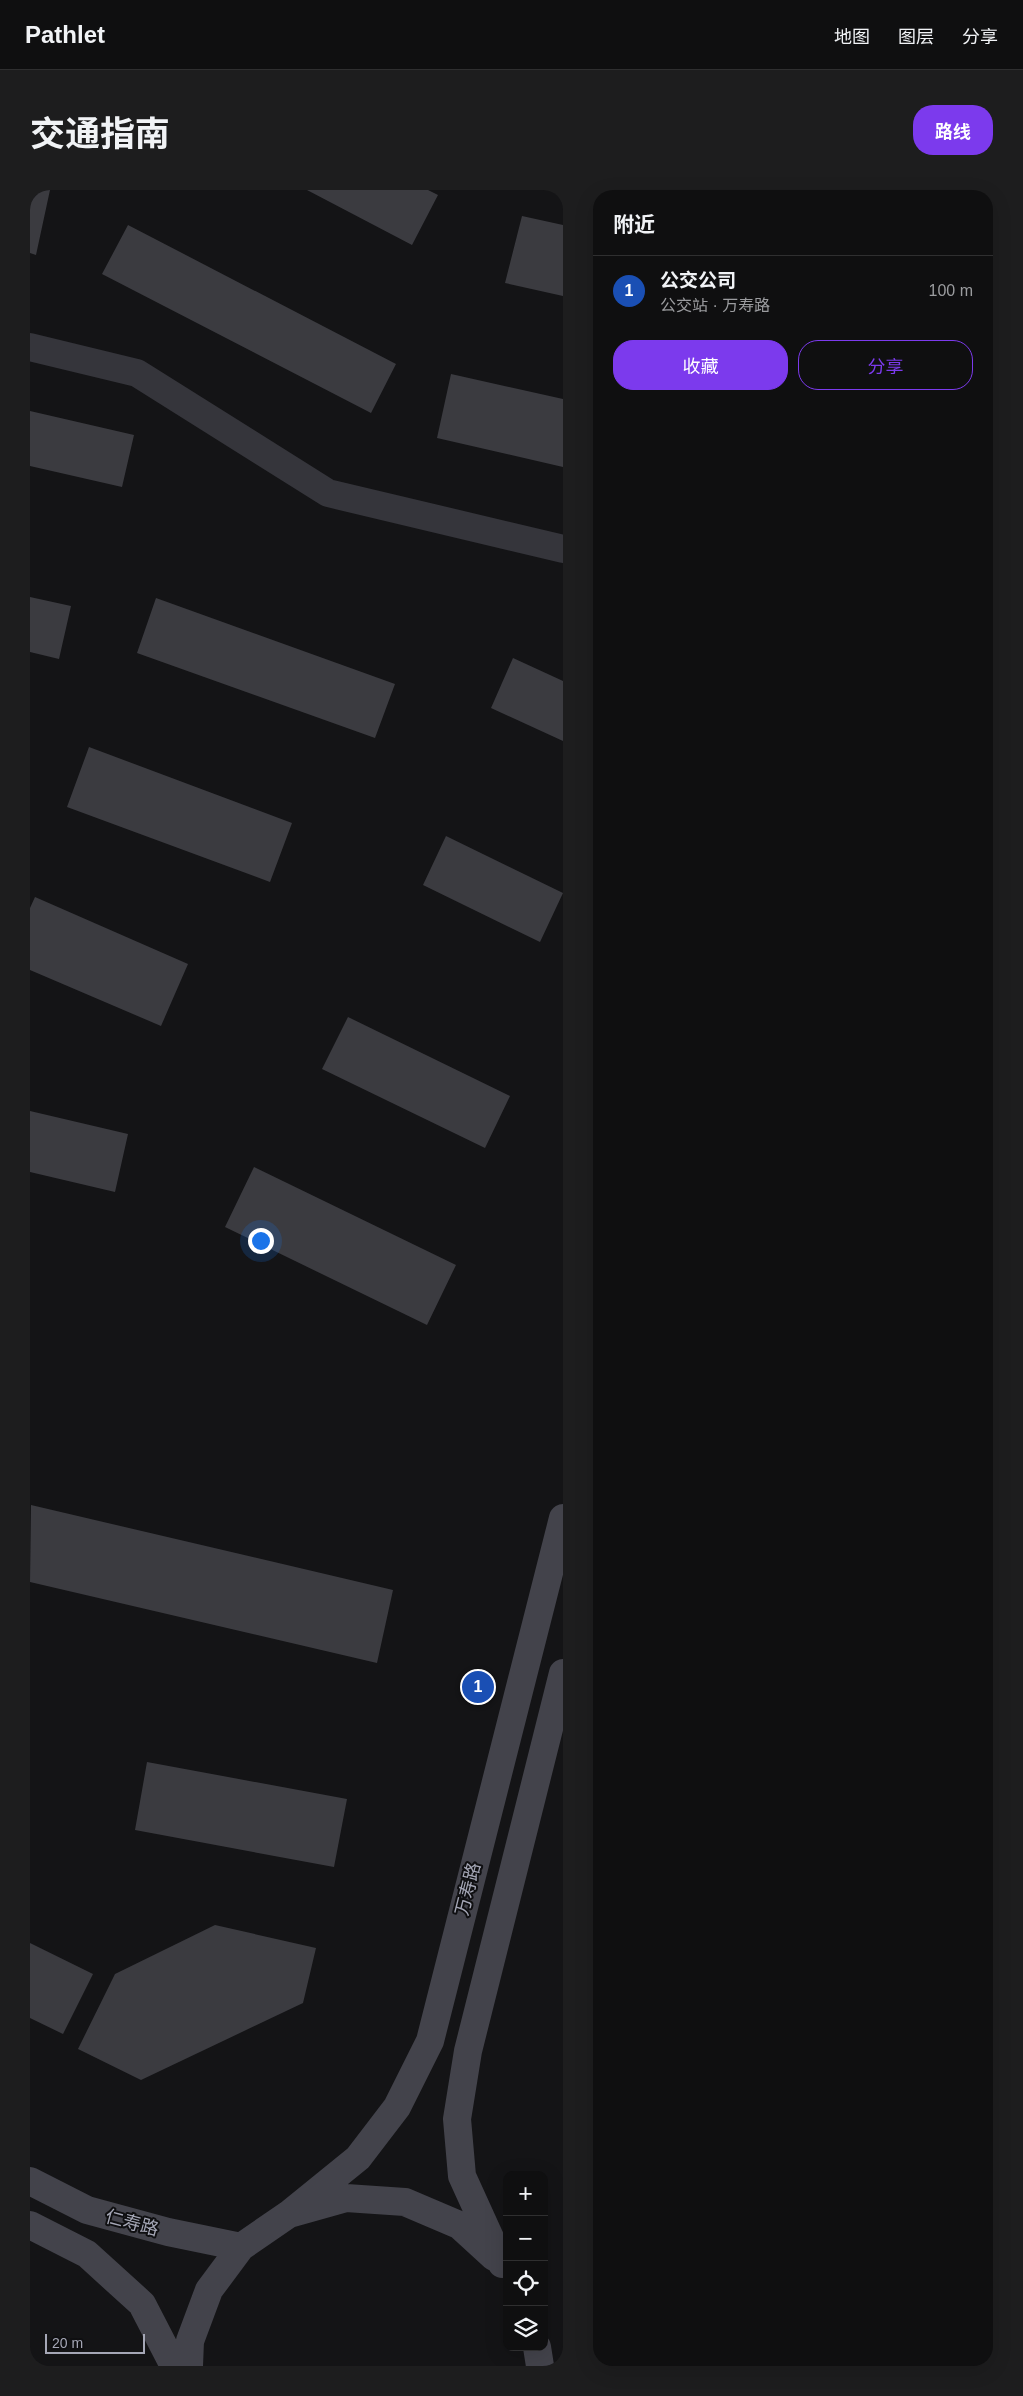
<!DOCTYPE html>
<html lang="zh">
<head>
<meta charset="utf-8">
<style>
  body { margin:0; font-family:Helvetica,"Noto Sans SC",sans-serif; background:#1d1d1e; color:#f1f3f6 }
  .controls { position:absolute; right:15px; bottom:15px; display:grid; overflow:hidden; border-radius:10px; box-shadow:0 5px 20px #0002 }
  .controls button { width:45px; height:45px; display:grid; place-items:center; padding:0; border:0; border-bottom:1px solid #2f2f30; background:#0f0f10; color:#f1f3f6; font:25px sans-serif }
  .scale { position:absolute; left:15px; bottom:12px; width:100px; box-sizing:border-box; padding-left:5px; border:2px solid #a5a7b6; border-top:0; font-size:14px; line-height:18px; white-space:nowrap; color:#a5a7b6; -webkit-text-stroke:4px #0f0f11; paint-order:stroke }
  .you { position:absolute; left:230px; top:1050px; width:18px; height:18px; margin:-12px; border:4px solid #fff; border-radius:50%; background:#1a73e8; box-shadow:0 0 0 8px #1a73e833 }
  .badge { display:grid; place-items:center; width:32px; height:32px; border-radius:50%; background:#7c3aed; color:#fff; font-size:16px; font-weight:700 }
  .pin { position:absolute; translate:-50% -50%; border:2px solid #fff; box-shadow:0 1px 5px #0006 }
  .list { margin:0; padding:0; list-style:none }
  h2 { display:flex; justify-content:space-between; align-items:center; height:65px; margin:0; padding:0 20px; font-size:21px }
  h2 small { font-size:16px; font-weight:400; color:#9b9c9f }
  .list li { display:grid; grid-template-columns:32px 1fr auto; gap:15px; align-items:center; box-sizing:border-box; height:70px; padding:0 20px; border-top:1px solid #2f2f30 }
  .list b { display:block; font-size:19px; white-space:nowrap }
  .list p { margin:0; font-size:16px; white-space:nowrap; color:#9b9c9f }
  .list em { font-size:16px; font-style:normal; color:#9b9c9f }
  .actions { display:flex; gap:10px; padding:15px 20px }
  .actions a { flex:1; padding:11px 0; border:1px solid #7c3aed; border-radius:20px; text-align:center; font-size:18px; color:#7c3aed }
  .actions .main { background:#7c3aed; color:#fff }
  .icon { flex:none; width:28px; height:28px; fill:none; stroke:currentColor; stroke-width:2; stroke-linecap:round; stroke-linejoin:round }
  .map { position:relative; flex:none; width:533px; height:2176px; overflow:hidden; border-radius:20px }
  header { display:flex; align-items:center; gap:30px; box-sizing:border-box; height:70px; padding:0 25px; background:#0f0f10; border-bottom:1px solid #2f2f30 }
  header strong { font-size:24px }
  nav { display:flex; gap:28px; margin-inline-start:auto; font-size:18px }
  .intro { display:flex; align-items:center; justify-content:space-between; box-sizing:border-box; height:120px; padding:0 30px }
  h1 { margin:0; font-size:35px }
  .button { padding:12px 22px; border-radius:20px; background:#7c3aed; color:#fff; font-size:18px; font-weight:700 }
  main { display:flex; gap:30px; padding:0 30px }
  aside { flex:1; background:#0f0f10; border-radius:20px; box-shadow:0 5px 20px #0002 }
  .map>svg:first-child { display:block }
</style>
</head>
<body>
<header>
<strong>Pathlet</strong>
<nav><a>地图</a><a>图层</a><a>分享</a></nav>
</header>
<div class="intro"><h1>交通指南</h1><a class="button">路线</a></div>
<main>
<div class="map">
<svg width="533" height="2176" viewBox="0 0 533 2176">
  <rect width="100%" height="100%" fill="#141416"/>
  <!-- building -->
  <path fill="#3b3b40" d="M0,0H20L6,65L0,63Z
    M277,0H398L408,5L382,55Z
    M492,26L533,35V106L475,93Z
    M98,35L366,174L341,223L72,84Z
    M421,184L533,209V277L407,248Z
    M0,221L104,245L92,297L0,276Z
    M0,407L41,416L29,469L0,462Z
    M126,408L365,494L345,548L107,463Z
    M483,468L533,491V551L461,518Z
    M59,557L262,633L240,692L37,617Z
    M416,646L533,703L510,752L393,695Z
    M5,707L158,774L131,836L0,780V718Z
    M318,827L480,906L455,958L292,879Z
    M0,921L98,944L85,1002L0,982Z
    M224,977L426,1075L397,1135L195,1037Z
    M1,1315L363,1400L347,1473L0,1392Z
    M117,1572L317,1609L304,1677L105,1640Z
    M185,1735L286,1758L273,1813L111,1890L48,1859L85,1784Z
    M0,1753L63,1784L33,1844L0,1828Z"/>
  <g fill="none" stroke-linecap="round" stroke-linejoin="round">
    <!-- street -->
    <path stroke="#35353b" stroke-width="28" d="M0,157L107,183L298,303L533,359"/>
    <!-- secondary -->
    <path stroke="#43434b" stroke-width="28" d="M0,1991L57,2020L138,2042L211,2057
      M259,2024L328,1968L367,1917L400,1851L533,1328
      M0,2035L57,2064L112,2114L144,2176
      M472,2074L432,1986L427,1929L438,1861L533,1483
      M507,2157L510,2176
      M159,2176L160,2151L179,2100L211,2057L259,2024L316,2008L375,2012L429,2035L464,2067"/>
  </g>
  <g text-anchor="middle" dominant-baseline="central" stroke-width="4" stroke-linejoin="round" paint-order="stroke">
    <!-- street labels -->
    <g font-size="18" fill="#a5a7b6" stroke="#0f0f11">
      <text transform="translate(438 1699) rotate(-76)">万寿路</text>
      <text transform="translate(102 2033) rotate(15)">仁寿路</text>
    </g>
  </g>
</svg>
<div class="controls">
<button>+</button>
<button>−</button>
<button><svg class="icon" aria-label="locate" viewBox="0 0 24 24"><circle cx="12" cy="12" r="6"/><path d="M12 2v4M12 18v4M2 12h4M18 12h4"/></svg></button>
<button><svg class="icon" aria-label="layers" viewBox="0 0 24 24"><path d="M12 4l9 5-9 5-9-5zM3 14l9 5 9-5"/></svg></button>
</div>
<div class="scale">20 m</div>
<div class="you"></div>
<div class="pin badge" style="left:448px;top:1497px;background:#1a4fb4">1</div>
</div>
<aside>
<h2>附近<small></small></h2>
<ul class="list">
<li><span class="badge" style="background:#1a4fb4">1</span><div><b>公交公司</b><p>公交站 · 万寿路</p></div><em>100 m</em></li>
</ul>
<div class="actions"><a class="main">收藏</a><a>分享</a></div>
</aside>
</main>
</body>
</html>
